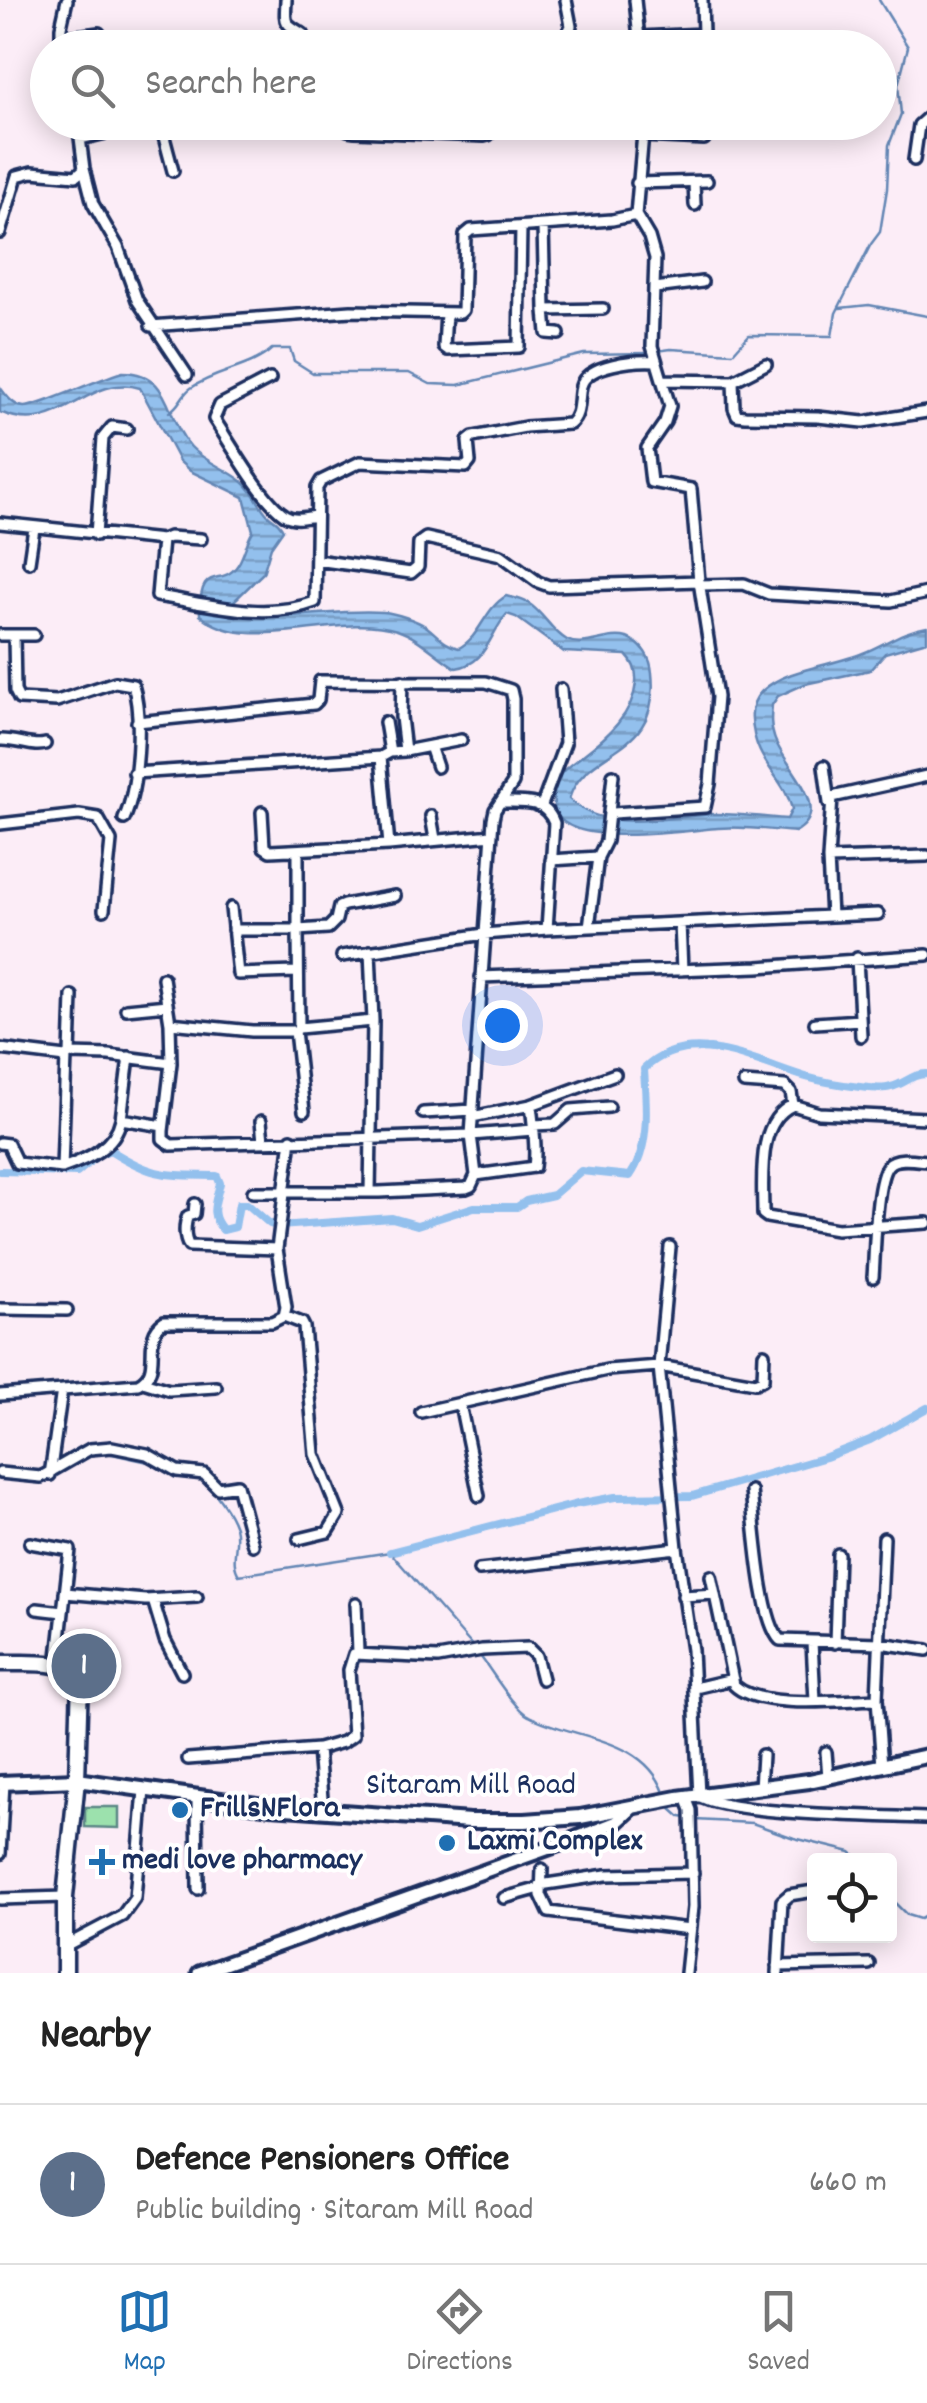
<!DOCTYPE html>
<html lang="en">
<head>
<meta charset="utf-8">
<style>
  body { margin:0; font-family:Dekko,sans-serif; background:#f6f6f6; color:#222 }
  .controls { position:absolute; right:30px; bottom:30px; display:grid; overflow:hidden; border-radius:10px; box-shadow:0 5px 25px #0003 }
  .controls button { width:90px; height:90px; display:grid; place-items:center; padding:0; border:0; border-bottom:2px solid #e0e0e0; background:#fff; color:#222; font:50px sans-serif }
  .you { position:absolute; left:502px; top:1025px; width:35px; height:35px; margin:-25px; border:8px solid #fff; border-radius:50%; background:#1a73e8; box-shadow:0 0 0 15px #1a73e833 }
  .badge { display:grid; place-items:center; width:65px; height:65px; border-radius:50%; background:#1f6fb2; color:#fff; font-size:32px; font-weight:700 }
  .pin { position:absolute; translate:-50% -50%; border:5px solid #fff; box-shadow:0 2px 10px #0006 }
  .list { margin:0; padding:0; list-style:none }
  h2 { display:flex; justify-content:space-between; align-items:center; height:130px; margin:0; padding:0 40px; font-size:42px }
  h2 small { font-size:32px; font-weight:400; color:#767676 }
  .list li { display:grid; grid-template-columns:65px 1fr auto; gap:30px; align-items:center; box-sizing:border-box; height:160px; padding:0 40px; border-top:2px solid #e0e0e0 }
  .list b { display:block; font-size:38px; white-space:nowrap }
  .list p { margin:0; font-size:32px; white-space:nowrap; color:#767676 }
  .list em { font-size:32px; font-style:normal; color:#767676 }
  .icon { flex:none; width:55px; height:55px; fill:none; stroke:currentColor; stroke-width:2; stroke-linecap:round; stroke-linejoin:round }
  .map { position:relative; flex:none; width:927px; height:1973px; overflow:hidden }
  .search { position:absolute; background:#fff; box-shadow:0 5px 25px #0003; left:30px; right:30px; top:30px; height:110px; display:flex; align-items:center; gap:25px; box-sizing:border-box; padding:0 35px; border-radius:55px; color:#767676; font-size:38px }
  .sheet { height:290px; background:#fff }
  nav { display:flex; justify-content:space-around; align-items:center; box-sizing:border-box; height:140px; border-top:2px solid #e0e0e0; background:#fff; font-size:28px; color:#767676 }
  nav a { display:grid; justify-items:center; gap:5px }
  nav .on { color:#1f6fb2 }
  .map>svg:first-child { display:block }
</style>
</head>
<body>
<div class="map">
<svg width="927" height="1973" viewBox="0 0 927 1973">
  <defs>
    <pattern id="water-rules" width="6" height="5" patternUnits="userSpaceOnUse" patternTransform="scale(2.5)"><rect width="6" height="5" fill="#93c0ed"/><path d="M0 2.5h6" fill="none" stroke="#779cc3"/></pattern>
  </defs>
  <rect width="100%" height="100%" fill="#fcedf7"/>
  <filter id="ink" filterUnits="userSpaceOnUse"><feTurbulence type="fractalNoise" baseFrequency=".01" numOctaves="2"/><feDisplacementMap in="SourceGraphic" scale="20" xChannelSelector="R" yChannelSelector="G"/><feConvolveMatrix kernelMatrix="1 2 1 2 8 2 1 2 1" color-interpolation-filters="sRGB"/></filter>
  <g filter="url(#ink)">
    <!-- garden -->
    <path fill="#9ce1ad" stroke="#5c8886" stroke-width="2.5" d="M85,1807H119V1828L85,1827Z"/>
    <!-- water -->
    <path fill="url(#water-rules)" stroke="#6386b4" stroke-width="2.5" d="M123,372C173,373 164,418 191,447C206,463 228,469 243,482C254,491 258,504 267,514C274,521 278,520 283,530L271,547L263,573L233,602L234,613C283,623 333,608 383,612C396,613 416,620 427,627C439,636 444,645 459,648C481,636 484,609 506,596C513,598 522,599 528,603C543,612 551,631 567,640C585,649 608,632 627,638C643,644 651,658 652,673C661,758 585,745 569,799C604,835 671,816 715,814C739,814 763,817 787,819L792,809C784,776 754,763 752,719C751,709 754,699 762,691C787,668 832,666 863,653C886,644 902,631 927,627V641L885,653L870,670L805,684L778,696L772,705C771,716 770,726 774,737C782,765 837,809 795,832C770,830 742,826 718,828C688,830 558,852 554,805C553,795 554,783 560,775C565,767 576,761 583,755C607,737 633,714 636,683C637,672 634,663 626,655L564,652L516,617L507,614C489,634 487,664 456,668C436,656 419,637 397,630C336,611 248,657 200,615C199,558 224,592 240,561C245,551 247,541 253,531L244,497L190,471L179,461L140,388C87,372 61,439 0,412V387C6,395 13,406 24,407C37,408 102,377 123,372Z"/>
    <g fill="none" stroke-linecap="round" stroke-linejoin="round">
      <!-- stream -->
      <path stroke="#6386b4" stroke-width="2.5" d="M840,308L869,305L927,316
        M657,351L671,349L733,353L749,335L832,336L836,313L871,244L880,232L887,189L889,145L901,114L898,85L908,47L879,0
        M169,412C180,406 181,395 191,388C217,370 250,369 272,349H290L294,361L313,373H409L430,384L458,385L584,354L650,353
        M103,1452L153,1463
        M178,1476L203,1479C215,1493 229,1509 235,1527C240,1544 229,1560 239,1575L390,1552L476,1650
        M41,1481L95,1453
        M480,1656C492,1671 514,1709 529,1716C576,1740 645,1736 665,1795
        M669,1807L680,1817L687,1818
        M695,1820L752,1823L794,1838L851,1852L860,1860
        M890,1898L907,1915L920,1919L927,1915"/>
      <!-- canal -->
      <path stroke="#93c0ed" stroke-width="8" d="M0,1171L77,1173L98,1155L110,1150C155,1178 165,1175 217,1176L220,1183C216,1203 208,1213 223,1230L235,1227L239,1204H247L270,1224L279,1226L392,1218L417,1225L474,1207H517L526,1201L553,1195L581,1171L630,1176C651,1146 646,1104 644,1069C689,1025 756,1062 806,1077C823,1082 843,1085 860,1087C870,1088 882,1090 891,1087C905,1084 911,1074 927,1074
        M390,1552L577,1504L615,1497L692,1496L826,1457L870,1440L927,1408"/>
      <!-- minor casing -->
      <g stroke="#1b2f5e" stroke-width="16">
        <path id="minor" d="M286,0C285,24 283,22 303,34L304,48
          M635,0L640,48
          M640,37L703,34L702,0
          M61,38L99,33
          M504,46L533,48
          M61,48V27L67,0
          M560,48L571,26L566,0
          M78,122L84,169L93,204L118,247L137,300L187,375
          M160,122L173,171
          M343,122L348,130L355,131L484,136L488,135L491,122
          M642,136L704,139
          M81,139L151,122
          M914,160L919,125L927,118
          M694,182L695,205
          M637,183L707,181
          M543,225L545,310L603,309
          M0,233L17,176L32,172L76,176L84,169
          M655,288L702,282
          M545,310L547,333L559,334
          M446,313L444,347L448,350L519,347L521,227
          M151,326L351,311L460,313L463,310L465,235L471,230L612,220L636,215
          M270,379L220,405L214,419C231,444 261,499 285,515C295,521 306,517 316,516
          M663,380L733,381L734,408L737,415L745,416L818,417L863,422L927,412
          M733,381L766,364
          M0,523L162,540L157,596C209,604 265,621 315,602L317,488L321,481L360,462L466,467L470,462L468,441L473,437L525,427L570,424C581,415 578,400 581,386C587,364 635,360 655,361
          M96,535L103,438L112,427L127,429
          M162,540L169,537L201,539
          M316,560L411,573L418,567L419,543L426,538L501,555L538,582L549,586L699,581
          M29,562L34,528
          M700,585L744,584L769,594L891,601L927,593
          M0,635H34
          M14,635L15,691L19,699L57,701L115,682L133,685C143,717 138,789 124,819
          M137,722L314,704L318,700L320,681L486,682L511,690L513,699V783L495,810L493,819L471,1135L171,1145L163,1139V1131L171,1063
          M385,722L390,752
          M0,740C16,739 33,748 45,744
          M430,746L437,767
          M405,751L461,740
          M824,766L829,803
          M134,773L381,757
          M501,802C524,802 545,799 554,823L547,929
          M542,805L565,743L561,689
          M262,812L264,847L270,851L389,845L381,757L390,752L405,751L401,717L402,681
          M431,816L435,839
          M609,816L613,813L705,807L710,784L717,697L699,581L691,489L651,482L647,448L665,422L670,406L652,346L655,258L649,237L636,215L644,122
          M0,824L79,815L98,818L111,841L104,910
          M389,845L492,835
          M298,852V930L328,928L336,920L339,907L344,905L395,896
          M828,859L832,797L927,776
          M551,860L598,857
          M231,908L238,974L296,972
          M831,916L878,914
          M680,923L682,970
          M589,927L598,857L606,841L613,775
          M233,930H298L299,1028L295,1031L304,1111
          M370,951L373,1021L370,1192
          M342,956L484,934L547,929L831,916L828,859L927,856
          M857,958L861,1036
          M481,977L758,967L927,955
          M163,978L170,1023
          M126,1009L167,1005
          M815,1023L860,1020
          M299,1028L373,1021
          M0,1049L66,1057L70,1054L72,996
          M70,1054L109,1055L171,1063L170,1023L252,1031H295
          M744,1083L785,1086L791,1092L793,1105L819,1113L927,1118
          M531,1105C533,1125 537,1148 534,1167L476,1175L471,1135L533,1130
          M793,1105C756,1121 763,1179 763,1214L767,1217L837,1229L927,1223
          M423,1113L473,1110
          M472,1117L531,1105L615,1074
          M121,1119L129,1057
          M261,1121L263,1141
          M533,1125L555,1124L571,1110L609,1107
          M0,1143L8,1144L17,1163L62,1168L66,1057
          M62,1168C88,1159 115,1147 121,1119L163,1126
          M253,1192H379L466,1188L471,1186L476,1175
          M195,1204L194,1214L188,1216C184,1224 184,1239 189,1246L277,1249
          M670,1247L659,1366L677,1548L692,1650L699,1796C727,1815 885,1816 927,1818
          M873,1277C875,1255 875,1180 888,1165C896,1156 916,1160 927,1161
          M0,1309L67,1310
          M284,1316L302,1323L304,1327L315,1454L339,1514L328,1532L299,1539
          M143,1382L169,1390L216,1387
          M0,1395L138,1384C165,1371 140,1337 164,1322H272L284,1316L286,1307L277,1249L291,1139
          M460,1404L479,1496
          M421,1412L607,1370L659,1366L755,1383L763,1379L764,1354
          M0,1473L41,1477L90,1449L112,1447L147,1454L177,1471L204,1474L218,1488L237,1485L253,1545
          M50,1475L62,1390
          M751,1491C755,1523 760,1619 780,1640L880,1643L927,1650
          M30,1543L70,1550L57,1666
          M479,1570L677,1548
          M711,1576L734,1685C759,1710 843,1700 877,1699
          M65,1593L145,1600L197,1597
          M683,1596L715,1594
          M153,1600L165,1640L182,1673
          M356,1603L358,1652
          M37,1609L63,1612
          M812,1642L815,1701
          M835,1643L838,1554
          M695,1688L733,1679
          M826,1752L828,1777
          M188,1759L318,1749
          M882,1766L877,1699L884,1538
          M760,1788L762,1755
          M197,1797L198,1889
          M323,1811L318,1749L343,1742L353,1735L349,1670L354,1654L438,1658L482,1650L528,1648L536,1656L542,1679
          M0,1854L4,1783
          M542,1869L541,1895L549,1912L690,1929
          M540,1885L606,1875L693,1873
          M504,1898L540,1888
          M0,1899L65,1897
          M65,1946L122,1916L135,1898L144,1790
          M778,1966L869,1964
          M686,1973L693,1907L691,1810L686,1797
          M778,1973L782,1901L789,1895L814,1891"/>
      </g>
      <!-- tertiary casing -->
      <g stroke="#1b2f5e" stroke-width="19">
        <path id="tertiary" d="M199,1973L566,1842L617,1822L631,1809"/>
      </g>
      <!-- secondary casing -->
      <g stroke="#1b2f5e" stroke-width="20">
        <path id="secondary" d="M0,1783L77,1780L271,1807L470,1821H525L580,1817L678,1798L809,1781L927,1756"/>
      </g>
      <!-- primary casing -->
      <g stroke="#1b2f5e" stroke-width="21">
        <path id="primary" d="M0,1663C23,1664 65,1658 80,1679L77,1780L65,1897V1973"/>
      </g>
      <!-- minor -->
      <use href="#minor" stroke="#fff" stroke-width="9"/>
      <!-- tertiary -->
      <use href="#tertiary" stroke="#fff" stroke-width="11"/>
      <!-- secondary -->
      <use href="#secondary" stroke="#fff" stroke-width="12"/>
      <!-- primary -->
      <use href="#primary" stroke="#fff" stroke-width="14"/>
    </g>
  </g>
  <!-- markers -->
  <g fill="#1f6fb2" stroke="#fff" stroke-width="4">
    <circle cx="180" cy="1810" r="10"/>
    <circle cx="447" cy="1843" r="10"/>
    <path d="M97 1847h10v10h10v10h-10v10h-10v-10h-10v-10h10z"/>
  </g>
  <g text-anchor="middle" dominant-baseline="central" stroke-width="8" stroke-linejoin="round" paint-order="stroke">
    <!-- street labels -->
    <g font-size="32" fill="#1b2f5e" stroke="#fff">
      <text x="471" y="1787">Sitaram Mill Road</text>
    </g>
    <!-- poi labels -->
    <g font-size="32" font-weight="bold" fill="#1b2f5e" stroke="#fff" text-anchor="start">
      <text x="200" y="1810">FrillsNFlora</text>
      <text x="467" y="1843">Laxmi Complex</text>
      <text x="122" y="1862">medi love pharmacy</text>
    </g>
  </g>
</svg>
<div class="controls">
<button><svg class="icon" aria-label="locate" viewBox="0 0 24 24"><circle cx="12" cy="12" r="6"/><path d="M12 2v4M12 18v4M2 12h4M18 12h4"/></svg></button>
</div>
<div class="you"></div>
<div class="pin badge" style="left:84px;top:1666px;background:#5c6f8a">1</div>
<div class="search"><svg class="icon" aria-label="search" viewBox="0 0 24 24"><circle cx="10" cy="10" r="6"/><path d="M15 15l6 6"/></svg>Search here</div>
</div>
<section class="sheet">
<h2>Nearby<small></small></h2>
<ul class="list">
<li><span class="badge" style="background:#5c6f8a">1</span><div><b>Defence Pensioners Office</b><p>Public building · Sitaram Mill Road</p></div><em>660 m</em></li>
</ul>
</section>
<nav>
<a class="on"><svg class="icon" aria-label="map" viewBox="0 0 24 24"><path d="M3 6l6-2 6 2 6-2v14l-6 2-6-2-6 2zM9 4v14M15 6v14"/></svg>Map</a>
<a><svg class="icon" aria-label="directions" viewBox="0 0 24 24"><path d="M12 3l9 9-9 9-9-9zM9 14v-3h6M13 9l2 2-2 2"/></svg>Directions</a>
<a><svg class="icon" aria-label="saved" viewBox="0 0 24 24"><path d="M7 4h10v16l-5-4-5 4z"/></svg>Saved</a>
</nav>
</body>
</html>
